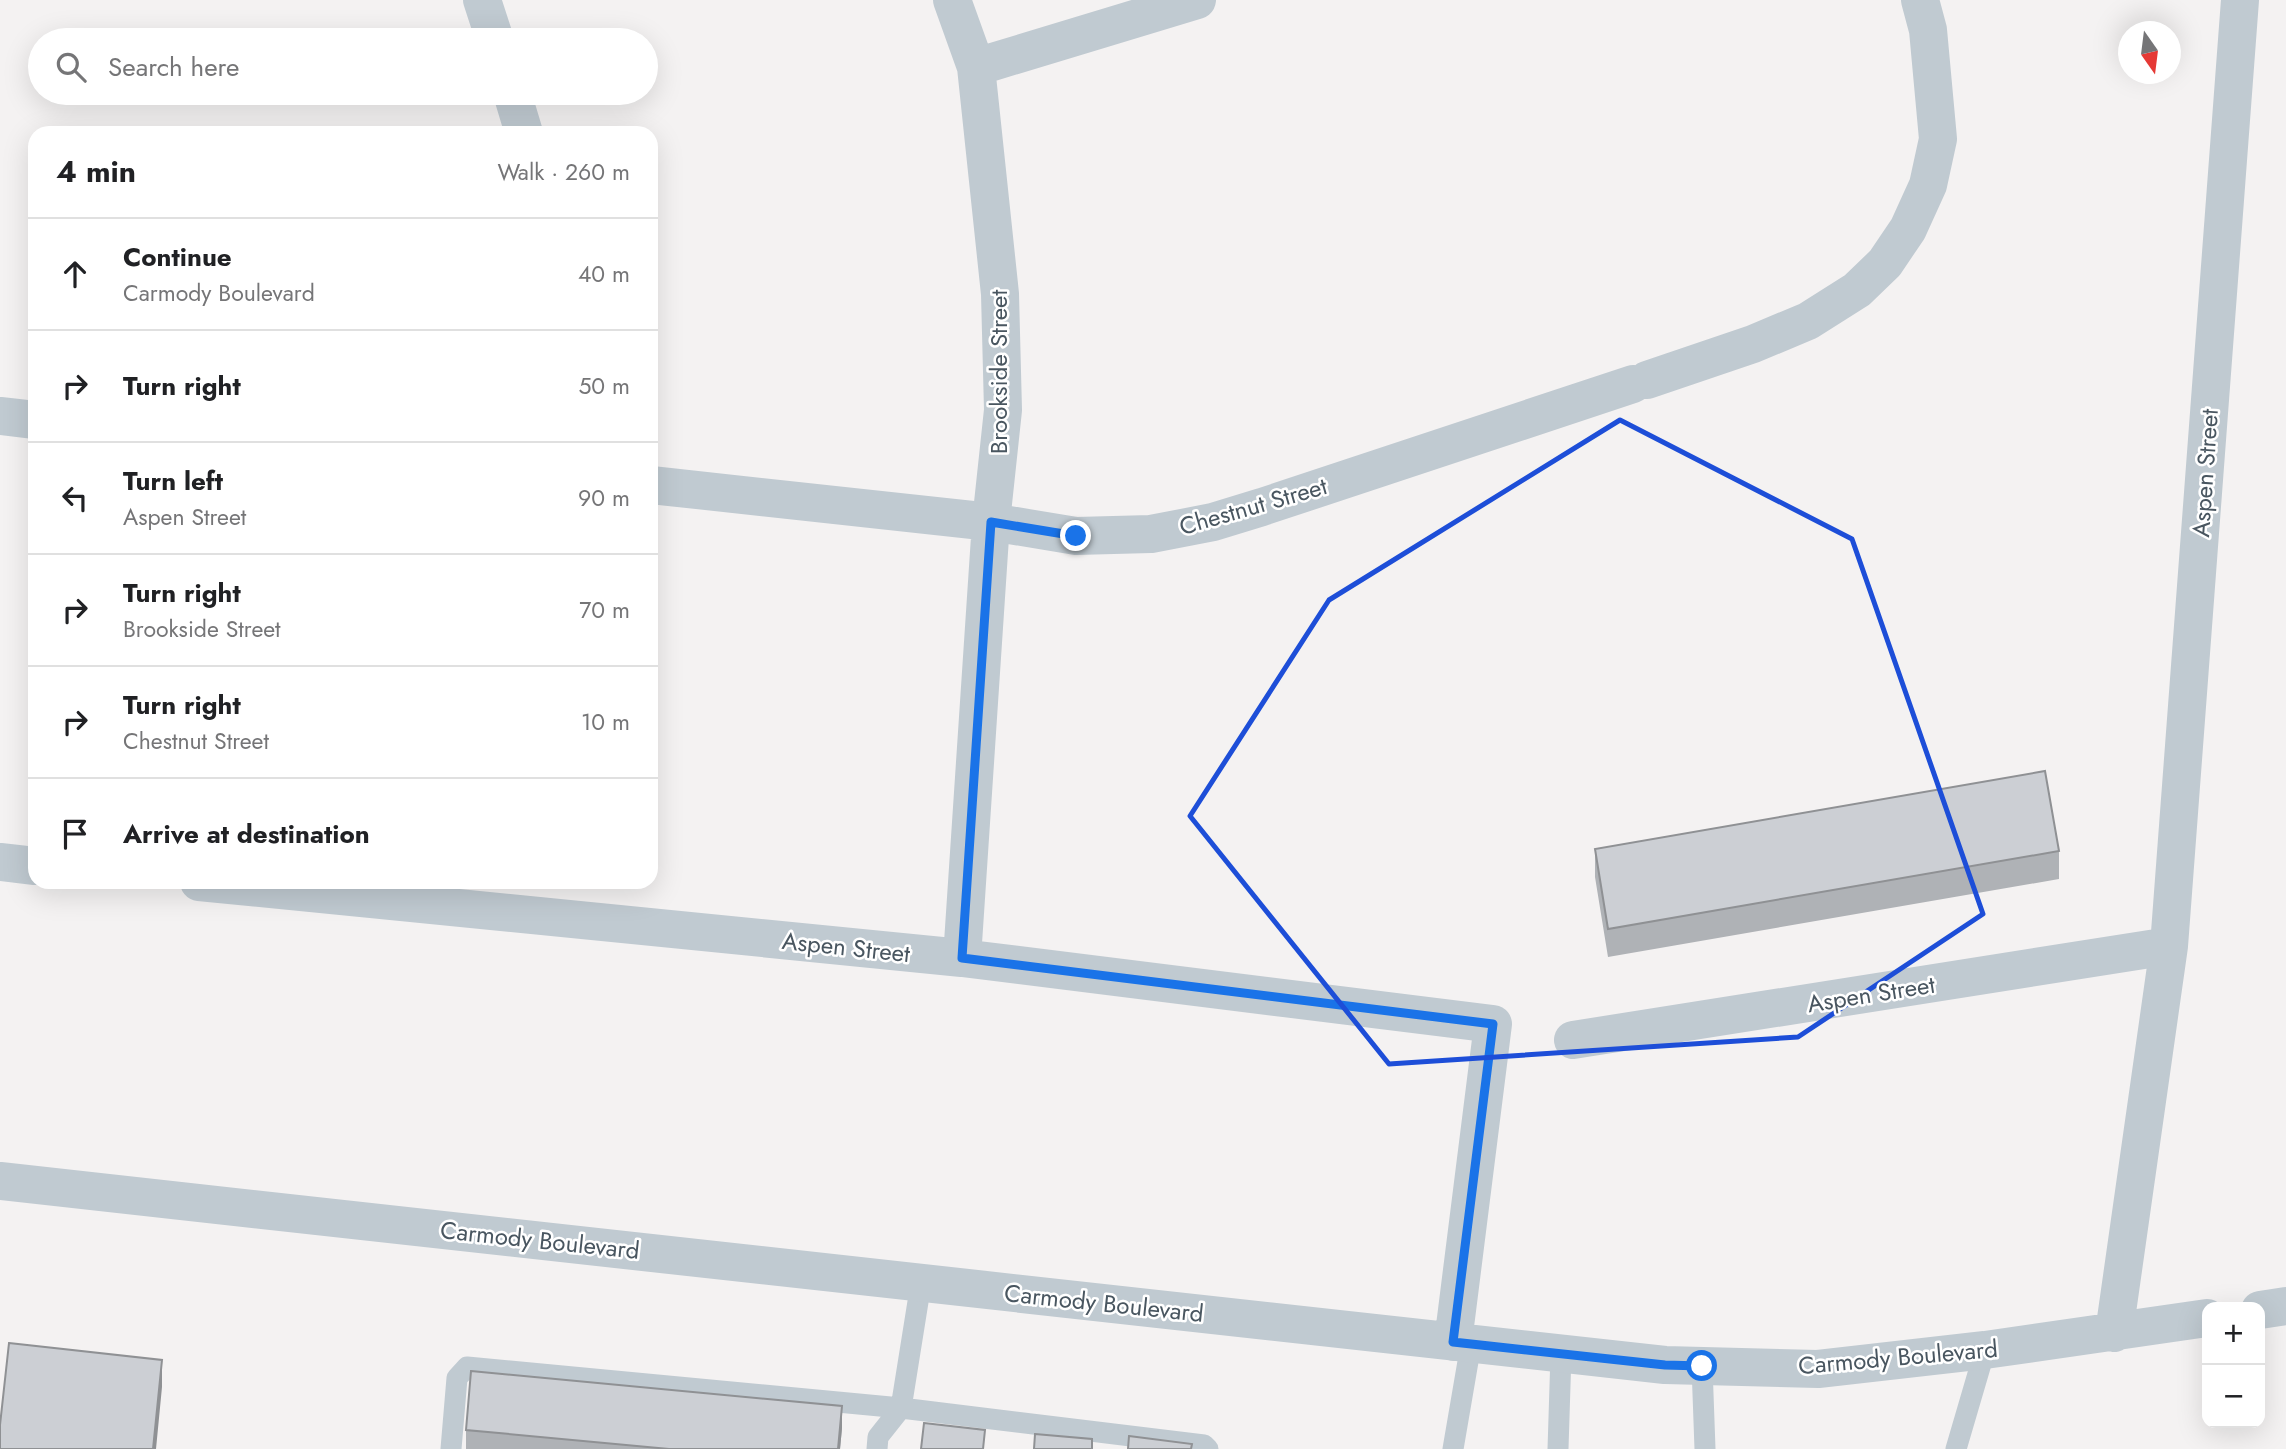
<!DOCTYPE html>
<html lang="en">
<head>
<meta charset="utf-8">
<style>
  body { margin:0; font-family:Jost,sans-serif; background:#f2f2f2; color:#202124 }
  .controls { position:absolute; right:21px; bottom:21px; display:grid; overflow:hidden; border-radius:14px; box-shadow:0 7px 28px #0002 }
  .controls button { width:63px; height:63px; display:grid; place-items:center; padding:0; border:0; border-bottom:2px solid #e0e0e0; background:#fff; color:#202124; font:35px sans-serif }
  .compass { position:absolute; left:2118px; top:21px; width:63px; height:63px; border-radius:50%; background:#fff; box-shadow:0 7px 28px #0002; rotate:166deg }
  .stop { position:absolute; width:21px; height:21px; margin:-16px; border:5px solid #1a73e8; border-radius:50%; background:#fff }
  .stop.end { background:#1a73e8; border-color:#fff; box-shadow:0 2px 7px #0008 }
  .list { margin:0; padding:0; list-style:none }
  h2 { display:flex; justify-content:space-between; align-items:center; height:91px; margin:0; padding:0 28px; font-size:30px }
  h2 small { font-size:23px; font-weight:400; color:#757577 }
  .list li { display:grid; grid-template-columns:46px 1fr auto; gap:21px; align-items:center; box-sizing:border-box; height:112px; padding:0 28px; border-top:2px solid #e0e0e0 }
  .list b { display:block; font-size:26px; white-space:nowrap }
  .list p { margin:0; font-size:23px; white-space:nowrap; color:#757577 }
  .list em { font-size:23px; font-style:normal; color:#757577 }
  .icon { flex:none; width:38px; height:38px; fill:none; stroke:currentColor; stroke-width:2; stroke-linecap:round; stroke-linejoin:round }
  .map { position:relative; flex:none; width:2286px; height:1449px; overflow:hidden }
  .search { position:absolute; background:#fff; box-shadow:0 7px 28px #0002; left:28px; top:28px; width:630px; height:77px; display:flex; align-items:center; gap:18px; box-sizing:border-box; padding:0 24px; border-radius:38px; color:#757577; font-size:26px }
  .panel { position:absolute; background:#fff; box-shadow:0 7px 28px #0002; left:28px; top:126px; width:630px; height:763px; border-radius:21px }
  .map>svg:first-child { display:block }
</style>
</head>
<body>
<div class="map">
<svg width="2286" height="1449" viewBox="0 0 2286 1449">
  <rect width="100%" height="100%" fill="#f4f2f2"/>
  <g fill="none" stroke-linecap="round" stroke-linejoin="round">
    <!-- service -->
    <path stroke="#c0cad1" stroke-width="21" d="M1702,1366L1705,1449
      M451,1449L457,1378L467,1367L901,1408L1204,1445L1208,1449
      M877,1449L878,1437L901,1408L921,1283
      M1453,1449L1471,1344
      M1558,1449L1561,1354
      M1956,1449L1985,1350"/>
    <!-- minor -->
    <path stroke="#c0cad1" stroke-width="38" d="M482,0L495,40
      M952,0L976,67L1000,294L1003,410L991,522L962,958
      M976,67L1197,0
      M512,93L524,133
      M1647,380L1753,344L1808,321L1857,290L1885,263L1908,229L1928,185L1938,139L1928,30L1920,0
      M0,416L35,420
      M651,485L991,522L1076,536L1151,534L1213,522L1262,507L1633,384
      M0,862L35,866
      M199,882L962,958L1493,1024L1453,1342
      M1573,1040L2169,946
      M0,1181L1665,1365L1818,1369L1985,1350L2207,1318
      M2260,1310L2286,1306
      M2114,1333L2169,946L2240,0"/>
  </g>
  <!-- wall -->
  <path fill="#afb2b6" d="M1595,849L2059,851V879L1608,957L1595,877Z
    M842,1428L840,1449H466V1430Z"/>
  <!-- shaded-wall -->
  <path fill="#8f9194" d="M162,1360V1387L156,1449H153Z
    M842,1406V1428L840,1449H838Z"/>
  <!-- building -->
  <path fill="#cccfd4" stroke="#8f9194" stroke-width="2" d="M2045,771L2059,851L1608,929L1595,849Z
    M9,1343L162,1360L153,1449H0V1425Z
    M471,1371L842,1406L838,1449H669L466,1430Z
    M924,1423L985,1430L983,1449H921Z
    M1035,1434L1092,1439V1449H1034Z
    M1129,1436L1192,1444L1191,1449H1128Z"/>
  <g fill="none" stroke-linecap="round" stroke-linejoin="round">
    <!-- route -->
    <path stroke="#1a73e8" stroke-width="9" d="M1076,536L991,522L962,958L1493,1024L1453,1342L1665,1365L1702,1366"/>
  </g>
  <!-- marked area -->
  <path fill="none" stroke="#1d4ed8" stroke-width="5" stroke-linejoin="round" d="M1620,420L1852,539L1983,914L1798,1037L1389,1064L1190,816L1329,600Z"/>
  <g text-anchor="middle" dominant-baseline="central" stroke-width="5" stroke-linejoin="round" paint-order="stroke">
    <!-- street labels -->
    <g font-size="24" fill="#495660" stroke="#fff">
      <text transform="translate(998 372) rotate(-90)">Brookside Street</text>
      <text transform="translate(2205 473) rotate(-86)">Aspen Street</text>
      <text transform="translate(1253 506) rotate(-16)">Chestnut Street</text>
      <text transform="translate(846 947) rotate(6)">Aspen Street</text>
      <text transform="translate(1871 994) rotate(-9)">Aspen Street</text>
      <text transform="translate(540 1240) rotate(6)">Carmody Boulevard</text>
      <text transform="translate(1104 1303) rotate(6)">Carmody Boulevard</text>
      <text transform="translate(1898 1357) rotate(-5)">Carmody Boulevard</text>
    </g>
  </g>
</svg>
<div class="controls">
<button>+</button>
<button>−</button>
</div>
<svg class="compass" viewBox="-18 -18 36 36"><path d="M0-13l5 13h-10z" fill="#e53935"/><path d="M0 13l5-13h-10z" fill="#757577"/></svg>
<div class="stop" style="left:1702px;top:1366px"></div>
<div class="stop end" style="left:1076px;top:536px"></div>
<div class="search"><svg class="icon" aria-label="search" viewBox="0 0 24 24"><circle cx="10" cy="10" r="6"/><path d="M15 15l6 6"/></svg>Search here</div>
<section class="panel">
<h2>4 min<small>Walk · 260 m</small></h2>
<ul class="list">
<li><svg class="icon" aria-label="ahead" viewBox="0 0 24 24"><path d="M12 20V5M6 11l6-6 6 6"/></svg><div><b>Continue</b><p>Carmody Boulevard</p></div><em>40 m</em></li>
<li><svg class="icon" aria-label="right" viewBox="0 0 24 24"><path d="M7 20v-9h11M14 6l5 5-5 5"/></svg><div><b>Turn right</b></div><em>50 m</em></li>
<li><svg class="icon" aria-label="left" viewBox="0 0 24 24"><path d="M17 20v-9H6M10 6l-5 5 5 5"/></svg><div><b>Turn left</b><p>Aspen Street</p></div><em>90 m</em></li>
<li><svg class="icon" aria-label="right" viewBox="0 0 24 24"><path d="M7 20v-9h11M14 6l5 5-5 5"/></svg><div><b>Turn right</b><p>Brookside Street</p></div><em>70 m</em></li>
<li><svg class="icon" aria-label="right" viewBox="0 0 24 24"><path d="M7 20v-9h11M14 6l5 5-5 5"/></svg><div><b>Turn right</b><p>Chestnut Street</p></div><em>10 m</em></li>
<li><svg class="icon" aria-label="arrive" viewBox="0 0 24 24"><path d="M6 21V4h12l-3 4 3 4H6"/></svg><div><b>Arrive at destination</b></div></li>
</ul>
</section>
</div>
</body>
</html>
